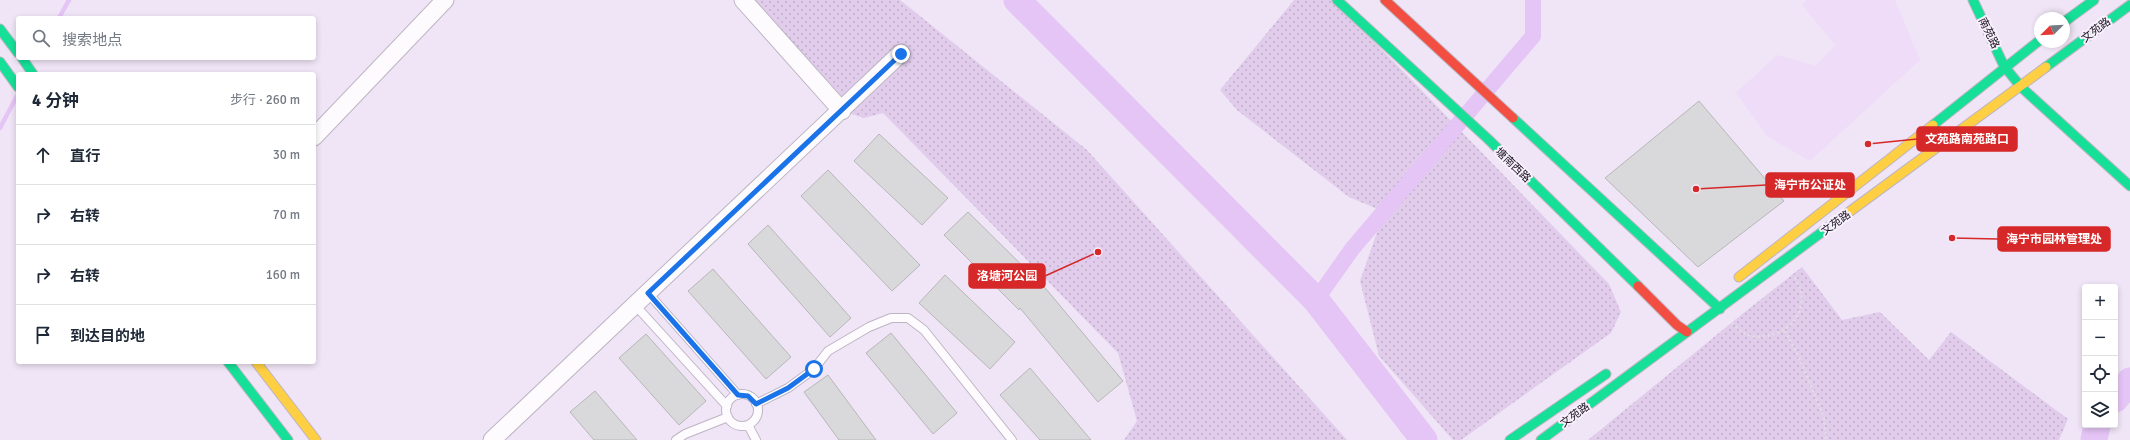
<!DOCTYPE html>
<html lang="zh">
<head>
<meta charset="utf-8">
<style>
  body { margin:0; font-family:Signika,"Noto Sans SC",sans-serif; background:#f6f6f7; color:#1f2937 }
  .controls { position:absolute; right:12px; bottom:12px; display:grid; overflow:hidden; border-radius:4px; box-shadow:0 2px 6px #0003 }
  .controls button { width:36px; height:36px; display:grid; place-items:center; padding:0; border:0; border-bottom:1px solid #e0e1e3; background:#fff; color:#1f2937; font:20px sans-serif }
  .compass { position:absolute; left:2034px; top:12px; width:36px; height:36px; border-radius:50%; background:#fff; box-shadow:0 2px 6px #0003; rotate:246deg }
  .stop { position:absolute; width:12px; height:12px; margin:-9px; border:3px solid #1a73e8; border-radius:50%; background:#fff }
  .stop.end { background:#1a73e8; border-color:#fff; box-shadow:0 1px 4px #0008 }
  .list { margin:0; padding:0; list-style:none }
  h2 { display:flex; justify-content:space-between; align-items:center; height:52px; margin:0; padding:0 16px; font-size:17px }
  h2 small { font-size:13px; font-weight:400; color:#747a83 }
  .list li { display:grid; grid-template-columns:26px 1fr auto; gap:12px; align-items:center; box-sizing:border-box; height:60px; padding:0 16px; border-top:1px solid #e0e1e3 }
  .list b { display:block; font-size:15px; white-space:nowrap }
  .list em { font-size:13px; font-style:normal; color:#747a83 }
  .icon { flex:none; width:22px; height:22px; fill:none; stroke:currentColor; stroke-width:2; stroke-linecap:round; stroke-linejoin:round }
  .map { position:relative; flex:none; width:2130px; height:440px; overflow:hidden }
  .search { position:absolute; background:#fff; box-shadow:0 2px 6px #0003; left:16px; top:16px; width:300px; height:44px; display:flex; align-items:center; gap:10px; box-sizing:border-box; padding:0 14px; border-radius:4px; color:#747a83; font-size:15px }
  .panel { position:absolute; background:#fff; box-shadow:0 2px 6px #0003; left:16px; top:72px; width:300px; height:292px; border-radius:4px }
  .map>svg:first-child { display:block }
</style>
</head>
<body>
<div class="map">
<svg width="2130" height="440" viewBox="0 0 2130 440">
  <defs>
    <pattern id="grass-dots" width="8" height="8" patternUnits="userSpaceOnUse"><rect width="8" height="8" fill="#e1ccec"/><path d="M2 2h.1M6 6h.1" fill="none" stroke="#c0aeca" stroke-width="1.8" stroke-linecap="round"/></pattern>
  </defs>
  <rect width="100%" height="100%" fill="#f0e5f6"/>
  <!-- built -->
  <path fill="#eedcf8" d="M1807,0H1895L1920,60L1810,161L1768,137L1736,93L1777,55L1816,66L1835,45L1802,5Z"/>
  <!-- grass -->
  <path fill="url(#grass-dots)" d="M743,0H900L1087,150L1347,440H1124L1137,421L1118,353L883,113L864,118L842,111Z
    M1294,0H1334L1609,284L1621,312L1611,333L1461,440H1453L1379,356L1360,281L1384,212L1349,197L1237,110L1220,90Z
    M1802,267L1842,320L1880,312L1929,360L1951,332L2068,419L2059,440H1588L1736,319Z"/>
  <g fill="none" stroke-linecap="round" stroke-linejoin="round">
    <!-- stream -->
    <path stroke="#e5c4f6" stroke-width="4.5" d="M59,18L69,0
      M0,128L18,94"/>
    <!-- canal -->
    <path stroke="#e5c4f6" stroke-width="16" d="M1316,300L1352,249L1533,36V0"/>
    <!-- river -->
    <path stroke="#e5c4f6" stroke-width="27" d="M1017,0L1316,300L1424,440
      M2115,399L2130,381
      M2094,440L2097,425"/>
  </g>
  <!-- building -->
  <path fill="#d9d8da" stroke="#b7b6b8" d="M1699,101L1784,201L1698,267L1605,178Z
    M879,134L948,198L922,225L854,161Z
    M828,170L920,265L892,291L801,196Z
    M968,212L1046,289L1123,381L1098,402L1020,308L1019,310L944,235Z
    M768,225L851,318L830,337L748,244Z
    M713,269L791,357L766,379L688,291Z
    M945,275L1015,342L990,369L919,303Z
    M891,333L957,413L933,434L866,353Z
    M646,334L706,401L679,425L619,358Z
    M1030,368L1091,440H1040L1000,395Z
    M828,375L876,440H839L804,392Z
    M595,391L637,440H594L570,412Z"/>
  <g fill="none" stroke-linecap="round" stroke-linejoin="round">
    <!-- lane casing -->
    <g stroke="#bdb5c2" stroke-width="10">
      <path id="lane" d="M648,293L738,395
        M635,305L727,406
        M726 410a16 16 0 1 1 32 0a16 16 0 1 1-32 0Z
        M756,404L788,388L814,369L828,351L869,327L891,318H908L924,330L1012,440
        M748,425L756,440
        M676,440L685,434L728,417"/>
    </g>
    <!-- street casing -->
    <g stroke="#bdb5c2" stroke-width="19">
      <path id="street" d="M743,0L842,111
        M314,137L445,0
        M492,440L901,53"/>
    </g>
    <!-- fast casing -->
    <g stroke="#bdb5c2" stroke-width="11">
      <path id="fast" d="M1337,0L1488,139L1638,286
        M1973,0L2004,66L2021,87L2130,186
        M2064,22L2094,0
        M0,29L18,53
        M22,58L33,74
        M0,62L18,87
        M2046,67L2130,5
        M1513,118L1720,309
        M1933,125L2040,40
        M228,362L288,440
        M1510,440L1606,374
        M1541,440L1841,218"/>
    </g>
    <!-- slow casing -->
    <g stroke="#bdb5c2" stroke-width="11">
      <path id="slow" d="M1841,218L2046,67
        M1739,277L1933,125
        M256,362L316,440"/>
    </g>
    <!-- jam casing -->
    <g stroke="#bdb5c2" stroke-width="11">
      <path id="jam" d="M1385,0L1513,118
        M1638,286L1677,325L1687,332"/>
    </g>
    <!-- path -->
    <path stroke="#e1dde3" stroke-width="2.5" stroke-dasharray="2 3" stroke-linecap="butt" d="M1732,323C1736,326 1740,331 1744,333C1750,337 1758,337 1765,336C1796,332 1813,302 1793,275
      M1785,331L1799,357L1824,418L1826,440"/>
    <!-- lane -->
    <use href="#lane" stroke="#fdfbfe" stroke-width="8"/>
    <!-- street -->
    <use href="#street" stroke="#fdfbfe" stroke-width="17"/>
    <!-- fast -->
    <use href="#fast" stroke="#16e098" stroke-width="9"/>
    <!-- slow -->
    <use href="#slow" stroke="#ffcf43" stroke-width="9"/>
    <!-- jam -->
    <use href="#jam" stroke="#f24e42" stroke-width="9"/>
  </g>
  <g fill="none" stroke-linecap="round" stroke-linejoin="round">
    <!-- route -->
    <path stroke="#1a73e8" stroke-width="5" d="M814,369L788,388L756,404L748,396L738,395L648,293L901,54"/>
  </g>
  <g text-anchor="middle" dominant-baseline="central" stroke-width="4" stroke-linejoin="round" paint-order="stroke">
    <!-- street labels -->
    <g font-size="11" fill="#18111c" stroke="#f8f0fd">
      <text transform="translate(2096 30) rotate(-37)">文苑路</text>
      <text transform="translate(1989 33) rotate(64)">南苑路</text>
      <text transform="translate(1513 165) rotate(44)">塘南西路</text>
      <text transform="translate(1836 223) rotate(-36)">文苑路</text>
      <text transform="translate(1575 415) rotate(-36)">文苑路</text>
    </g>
  </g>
  <!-- callouts -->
  <path fill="none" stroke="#d62828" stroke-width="1.5" d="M1868 144L1917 139M1696 189L1766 185M1952 238L1998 239M1098 252L1045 276"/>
  <g fill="#d62828" stroke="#f8f0fd" stroke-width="1.5">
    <circle cx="1868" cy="144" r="4"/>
    <circle cx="1696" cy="189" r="4"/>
    <circle cx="1952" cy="238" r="4"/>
    <circle cx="1098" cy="252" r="4"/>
  </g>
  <g fill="#d62828" stroke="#d62828" stroke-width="1.5">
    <rect x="1917" y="127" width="100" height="24" rx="4"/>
    <rect x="1766" y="173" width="88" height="24" rx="4"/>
    <rect x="1998" y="227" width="112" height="24" rx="4"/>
    <rect x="969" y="264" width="76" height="24" rx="4"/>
  </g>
  <g font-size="12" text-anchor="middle" font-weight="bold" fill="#fff">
    <text x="1967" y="143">文苑路南苑路口</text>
    <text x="1810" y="189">海宁市公证处</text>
    <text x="2054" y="243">海宁市园林管理处</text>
    <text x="1007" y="280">洛塘河公园</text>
  </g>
</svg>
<div class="controls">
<button>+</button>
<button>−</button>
<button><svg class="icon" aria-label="locate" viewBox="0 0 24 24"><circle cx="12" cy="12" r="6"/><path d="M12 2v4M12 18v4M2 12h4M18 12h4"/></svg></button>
<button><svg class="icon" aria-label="layers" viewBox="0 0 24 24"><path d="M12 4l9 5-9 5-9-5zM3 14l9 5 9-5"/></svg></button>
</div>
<svg class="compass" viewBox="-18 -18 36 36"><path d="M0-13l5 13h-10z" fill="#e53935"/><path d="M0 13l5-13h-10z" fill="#747a83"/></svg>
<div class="stop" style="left:814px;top:369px"></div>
<div class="stop end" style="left:901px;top:54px"></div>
<div class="search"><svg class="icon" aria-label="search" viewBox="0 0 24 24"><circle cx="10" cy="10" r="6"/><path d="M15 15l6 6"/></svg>搜索地点</div>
<section class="panel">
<h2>4 分钟<small>步行 · 260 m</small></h2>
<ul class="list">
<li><svg class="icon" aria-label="ahead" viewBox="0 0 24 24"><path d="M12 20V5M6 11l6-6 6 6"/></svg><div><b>直行</b></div><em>30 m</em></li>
<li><svg class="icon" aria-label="right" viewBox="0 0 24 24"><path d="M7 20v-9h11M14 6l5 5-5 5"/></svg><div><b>右转</b></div><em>70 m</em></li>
<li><svg class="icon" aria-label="right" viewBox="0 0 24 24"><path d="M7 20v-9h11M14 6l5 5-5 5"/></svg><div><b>右转</b></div><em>160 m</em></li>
<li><svg class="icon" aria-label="arrive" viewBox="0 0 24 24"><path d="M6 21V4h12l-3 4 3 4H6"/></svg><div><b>到达目的地</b></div></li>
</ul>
</section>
</div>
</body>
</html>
